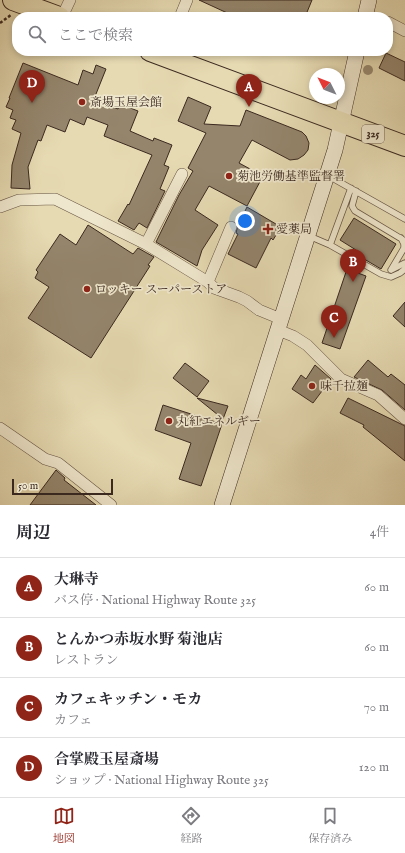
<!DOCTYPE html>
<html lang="ja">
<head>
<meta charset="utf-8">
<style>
  body { margin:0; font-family:"IM FELL English","Noto Serif JP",serif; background:#f2f2f3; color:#2b2b33 }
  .compass { position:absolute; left:309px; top:68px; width:36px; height:36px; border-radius:50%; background:#fff; box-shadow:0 2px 6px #0003; rotate:312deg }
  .scale { position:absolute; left:12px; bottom:10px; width:101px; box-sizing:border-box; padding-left:4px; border:2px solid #3b2920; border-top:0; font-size:11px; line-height:14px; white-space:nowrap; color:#3b2920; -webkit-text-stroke:3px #efe7cd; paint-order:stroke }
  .you { position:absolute; left:245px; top:221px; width:14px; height:14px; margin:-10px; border:3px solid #fff; border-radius:50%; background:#1a73e8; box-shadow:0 0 0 6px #1a73e833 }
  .badge { display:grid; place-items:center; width:26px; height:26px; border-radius:50%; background:#8f2418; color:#fff; font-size:13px; font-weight:700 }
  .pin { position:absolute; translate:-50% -33px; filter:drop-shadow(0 1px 2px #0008) }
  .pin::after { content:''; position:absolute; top:21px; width:14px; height:12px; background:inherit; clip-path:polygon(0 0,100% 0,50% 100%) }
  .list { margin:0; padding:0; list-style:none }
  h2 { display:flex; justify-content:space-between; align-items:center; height:52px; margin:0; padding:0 16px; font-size:17px }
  h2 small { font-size:13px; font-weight:400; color:#7c7c81 }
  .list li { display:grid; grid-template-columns:26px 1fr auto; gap:12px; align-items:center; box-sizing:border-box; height:60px; padding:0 16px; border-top:1px solid #e1e1e2 }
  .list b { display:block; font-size:15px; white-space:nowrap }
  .list p { margin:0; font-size:13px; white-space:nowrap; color:#7c7c81 }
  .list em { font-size:13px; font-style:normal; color:#7c7c81 }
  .icon { flex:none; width:22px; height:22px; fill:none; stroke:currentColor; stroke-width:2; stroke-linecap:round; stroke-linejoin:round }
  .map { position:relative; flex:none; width:405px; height:505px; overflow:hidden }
  .search { position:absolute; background:#fff; box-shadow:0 2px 6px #0003; left:12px; right:12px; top:12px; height:44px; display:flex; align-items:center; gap:10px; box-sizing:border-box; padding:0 14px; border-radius:16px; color:#7c7c81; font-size:15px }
  .sheet { height:292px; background:#fff }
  nav { display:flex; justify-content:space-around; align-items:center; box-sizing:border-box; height:56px; border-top:1px solid #e1e1e2; background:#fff; font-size:11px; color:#7c7c81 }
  nav a { display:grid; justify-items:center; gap:2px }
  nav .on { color:#8f2418 }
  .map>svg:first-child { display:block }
</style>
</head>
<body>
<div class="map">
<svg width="405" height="505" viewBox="0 0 405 505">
  <rect width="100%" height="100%" fill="#e6dab2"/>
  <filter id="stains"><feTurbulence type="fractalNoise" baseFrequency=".005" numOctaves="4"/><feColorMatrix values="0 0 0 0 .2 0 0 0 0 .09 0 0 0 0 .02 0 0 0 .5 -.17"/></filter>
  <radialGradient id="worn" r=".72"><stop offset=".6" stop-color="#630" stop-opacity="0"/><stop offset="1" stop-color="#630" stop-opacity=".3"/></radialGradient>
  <!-- building -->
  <path fill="#94856c" stroke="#3b2920" d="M199,0H312L305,17H236Z
    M386,53L405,62V81L379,68Z
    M23,63L78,85L83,70L93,74L96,65L106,69L94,99L118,109L120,104L138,111L130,131L153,141L154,138L172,145L164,165L169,167L160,189L165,191L147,228L139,223L134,230L118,221L128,204L129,205L152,155L104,136L108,125L87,117L84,125L70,119L65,132L47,125L41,141L38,140L28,167L30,189L11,188L12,165L21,133L12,129L16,120L10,118L13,110L6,107L10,98H9Z
    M188,97L211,107L204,124L240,126L246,110L302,132L306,136L309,143L308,150L304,155L298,159L290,160L252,140L239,163L263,176L247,206L209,186L195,210L218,225L202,250L197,266L156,242L179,195L193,171L188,168L206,133L178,121Z
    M247,207L281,227L273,240L271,238L256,268L228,254L238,234L236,233L238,225Z
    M354,218L396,244L381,269L354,253L356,250L340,240Z
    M88,225L133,254L138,248L154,257L148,265L150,266L91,358L28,318L49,287L35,278L38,272L36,270L60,234L76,245Z
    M347,269L366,276L340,349L322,343Z
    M405,302V327L393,316Z
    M368,360L388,377L391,374L405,385V410L382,390L354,377Z
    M185,363L209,381L197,397L173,378Z
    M315,365L331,379L313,403L292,389L301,375L306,379Z
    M197,398L228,406L223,419Z
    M348,398L405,426V461L363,427L364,425L340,413Z
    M163,405L222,424L201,486L179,479L191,443L155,430Z
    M56,470L65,478L64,480L96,505H30Z"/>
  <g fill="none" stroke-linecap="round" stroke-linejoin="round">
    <!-- lane casing -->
    <g stroke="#654" stroke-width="7">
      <path id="lane" d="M327,175L405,219
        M356,191L352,206L355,211L405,241
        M309,236L330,245L381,274L391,277L400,273L405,269
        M330,245L351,188
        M391,270L404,248V244L401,238
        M391,270L405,263"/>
    </g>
    <!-- street casing -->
    <g stroke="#654" stroke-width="12">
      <path id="street" d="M62,17L70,0
        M180,17L187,0
        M388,22L405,31
        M0,207L19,200L55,199L146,244L208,282L214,288L239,297L247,301L259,310L281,319
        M146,244L182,174
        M208,282L231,227
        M278,330L293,336L307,345L341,379L378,395L405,419
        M0,428L45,459L58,463L111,505"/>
    </g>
    <!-- secondary casing -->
    <g stroke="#3b2920" stroke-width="16">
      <path id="secondary" d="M365,17L369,0
        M222,505L335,150L357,51"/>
    </g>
    <!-- highway casing -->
    <g stroke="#3b2920" stroke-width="22">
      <path id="highway" d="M13,0L59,17
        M150,51L405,146"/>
    </g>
    <!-- path -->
    <path stroke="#3b2920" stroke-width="2.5" stroke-dasharray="3 2" stroke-linecap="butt" d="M0,23L11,15"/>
    <!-- lane -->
    <use href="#lane" stroke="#efe7cd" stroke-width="5.5"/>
    <!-- street -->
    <use href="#street" stroke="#efe7cd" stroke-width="11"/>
    <!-- secondary -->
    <use href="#secondary" stroke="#efe7cd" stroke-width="15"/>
    <!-- highway -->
    <use href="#highway" stroke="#e6dab2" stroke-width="20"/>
  </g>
  <!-- trees -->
  <circle fill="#97896f" cx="368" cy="70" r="5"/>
  <!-- markers -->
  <g fill="#8f2418" stroke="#efe7cd" stroke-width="1.5">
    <circle cx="82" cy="102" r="4"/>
    <circle cx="229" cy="176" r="4"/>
    <path d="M266 223h4v4h4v4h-4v4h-4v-4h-4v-4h4z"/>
    <circle cx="87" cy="289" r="4"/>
    <circle cx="312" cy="386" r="4"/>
    <circle cx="169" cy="421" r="4"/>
  </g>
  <g text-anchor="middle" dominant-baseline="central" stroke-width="3.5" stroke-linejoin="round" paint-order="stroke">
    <!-- shield labels -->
    <rect fill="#efe7cd" stroke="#716254" stroke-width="1" x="362" y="125" width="22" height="18" rx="3"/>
    <g font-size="11" font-weight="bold" fill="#3b2920">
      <text x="373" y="134">325</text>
    </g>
    <!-- poi labels -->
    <g font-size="12" fill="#3b2920" stroke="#efe7cd" text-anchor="start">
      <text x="90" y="102">斎場玉屋会館</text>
      <text x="237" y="176">菊池労働基準監督署</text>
      <text x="276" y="229">愛薬局</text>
      <text x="95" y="289">ロッキー スーパーストア</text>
      <text x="320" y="386">味千拉麺</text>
      <text x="177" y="421">丸紅エネルギー</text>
    </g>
  </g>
  <rect width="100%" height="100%" filter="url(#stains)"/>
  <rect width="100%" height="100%" fill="url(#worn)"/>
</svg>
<svg class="compass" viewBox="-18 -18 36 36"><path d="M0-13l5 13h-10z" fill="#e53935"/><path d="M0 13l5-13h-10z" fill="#7c7c81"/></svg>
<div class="scale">50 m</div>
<div class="you"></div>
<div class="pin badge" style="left:249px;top:107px">A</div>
<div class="pin badge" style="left:353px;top:282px">B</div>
<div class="pin badge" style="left:334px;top:338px">C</div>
<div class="pin badge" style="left:32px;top:103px">D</div>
<div class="search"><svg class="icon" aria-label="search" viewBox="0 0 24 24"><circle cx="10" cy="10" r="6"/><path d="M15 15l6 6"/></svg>ここで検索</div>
</div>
<section class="sheet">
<h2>周辺<small>4件</small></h2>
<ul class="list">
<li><span class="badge">A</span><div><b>大琳寺</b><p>バス停 · National Highway Route 325</p></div><em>60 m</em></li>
<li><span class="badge">B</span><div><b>とんかつ赤坂水野 菊池店</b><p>レストラン</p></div><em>60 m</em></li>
<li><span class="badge">C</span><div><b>カフェキッチン・モカ</b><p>カフェ</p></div><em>70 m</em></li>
<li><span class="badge">D</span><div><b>合掌殿玉屋斎場</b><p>ショップ · National Highway Route 325</p></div><em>120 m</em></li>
</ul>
</section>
<nav>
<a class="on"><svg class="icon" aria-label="map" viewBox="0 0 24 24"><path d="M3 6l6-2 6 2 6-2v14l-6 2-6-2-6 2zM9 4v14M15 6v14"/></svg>地図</a>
<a><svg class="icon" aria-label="directions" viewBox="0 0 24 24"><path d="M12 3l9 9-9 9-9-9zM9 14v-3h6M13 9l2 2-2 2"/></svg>経路</a>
<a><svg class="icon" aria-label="saved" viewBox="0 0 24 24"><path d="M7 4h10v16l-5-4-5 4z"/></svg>保存済み</a>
</nav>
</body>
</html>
